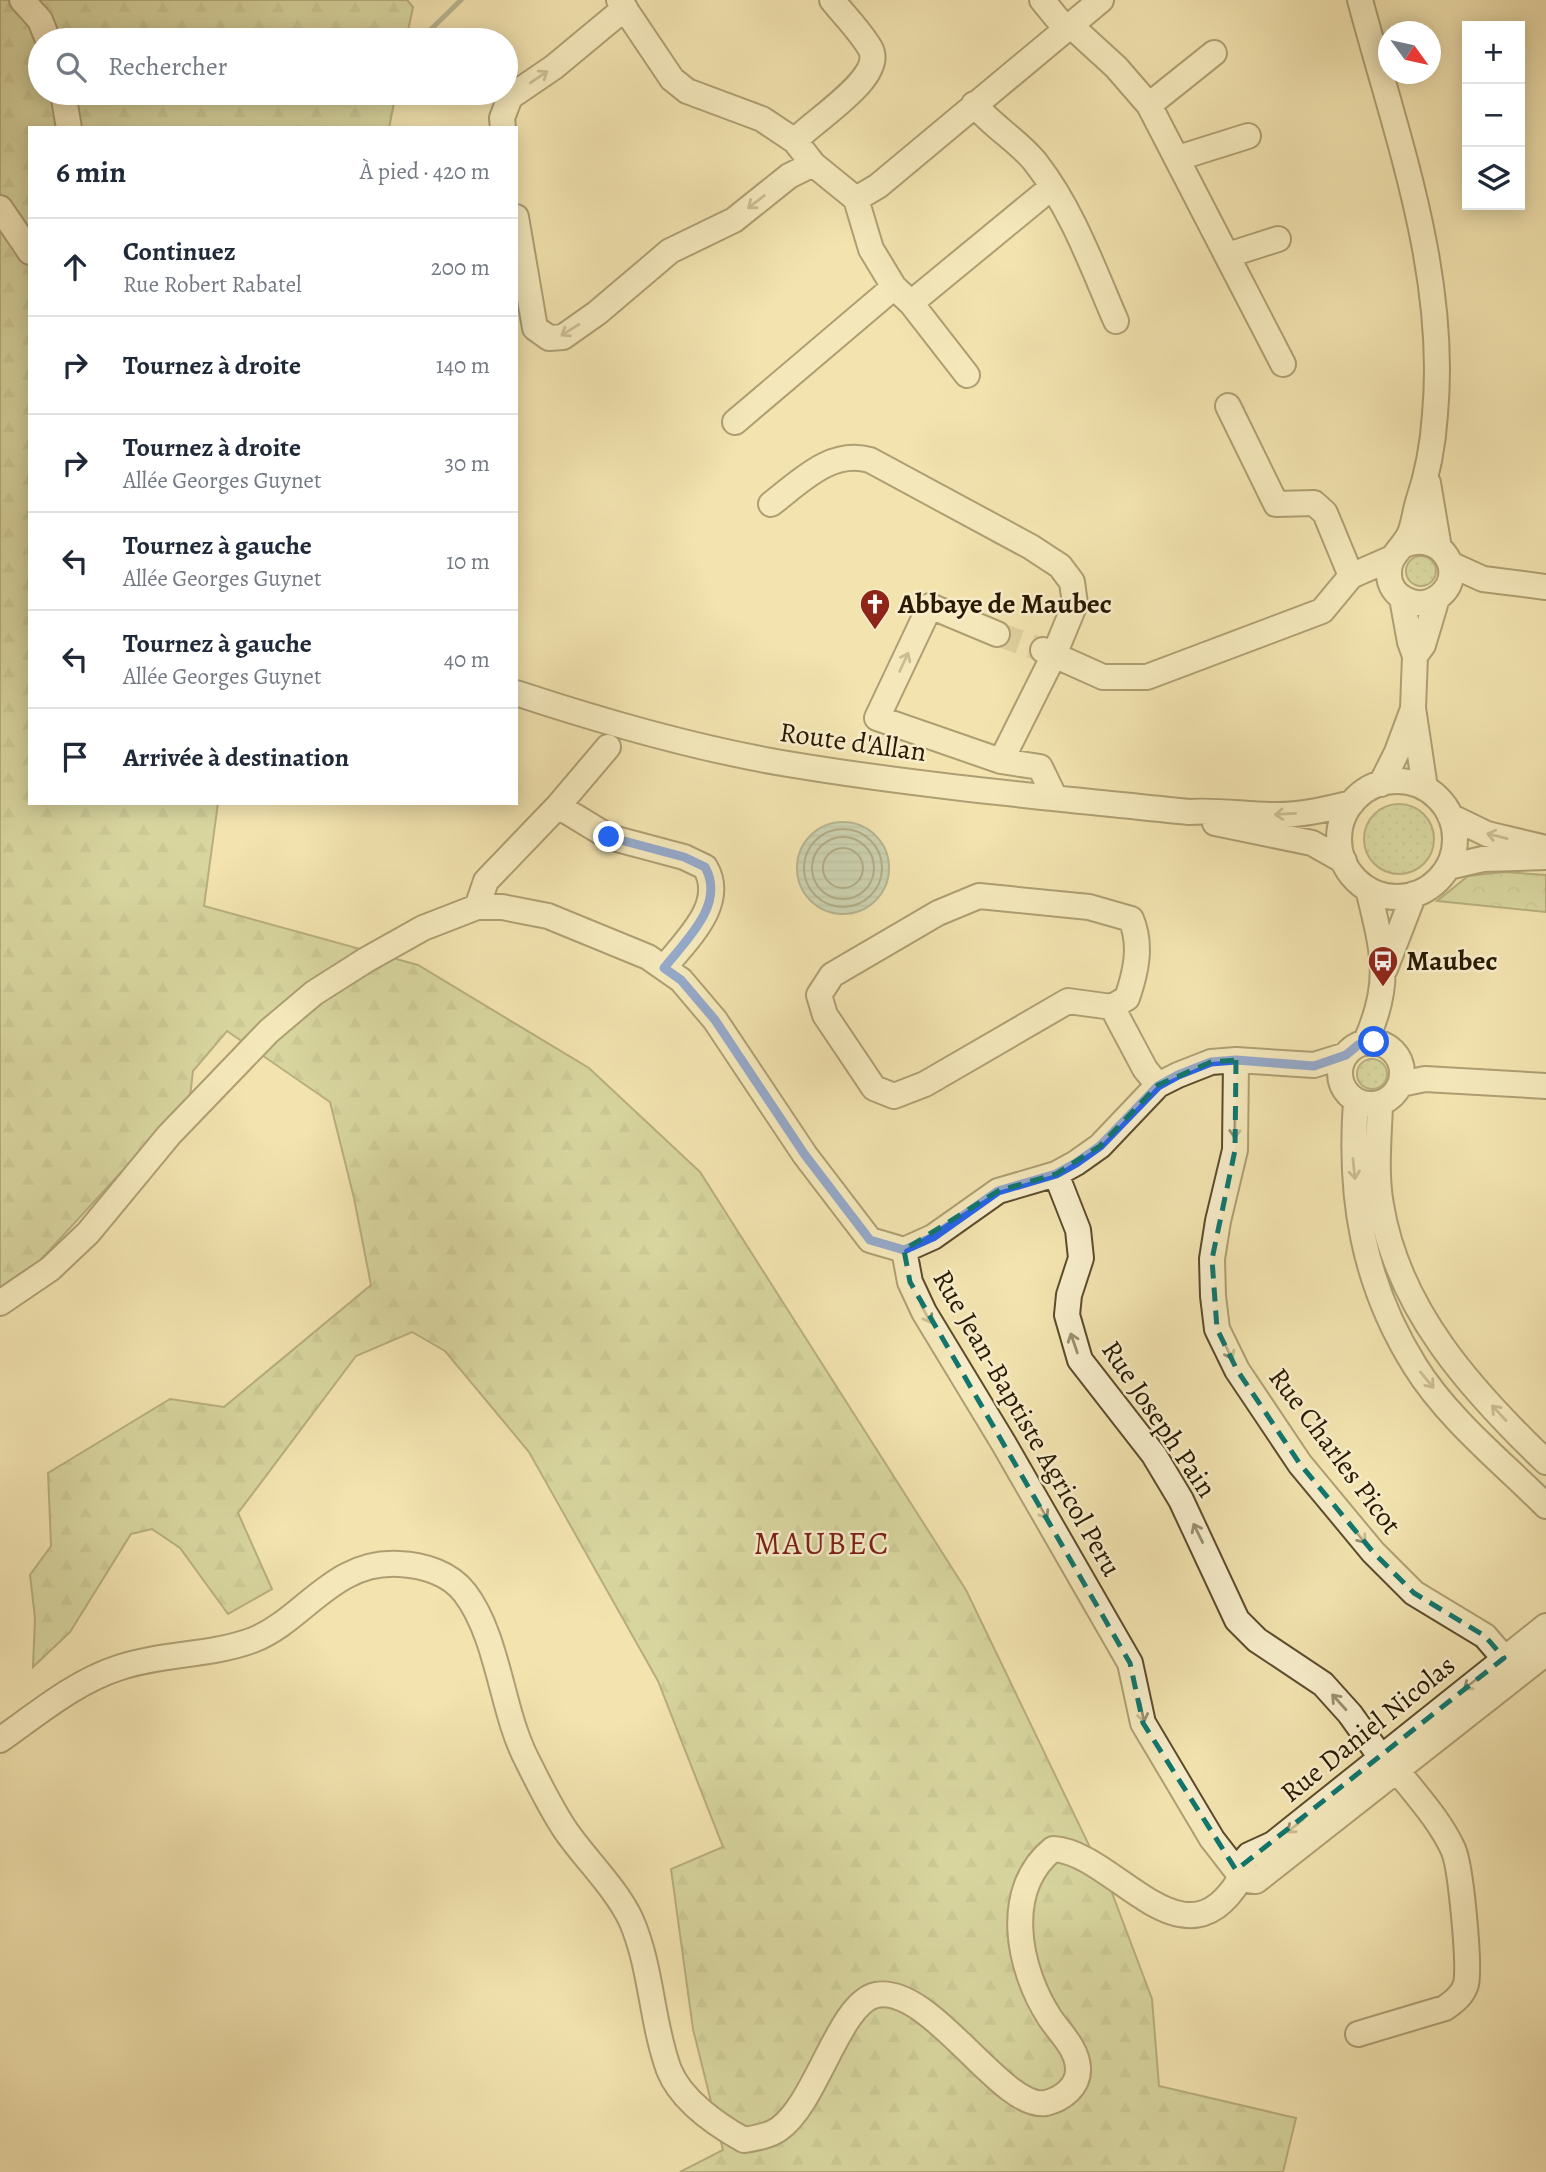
<!DOCTYPE html>
<html lang="fr">
<head>
<meta charset="utf-8">
<style>
  body { margin:0; font-family:Alegreya,serif; background:#f6f6f7; color:#1f2937 }
  .controls { position:absolute; right:21px; top:21px; display:grid; overflow:hidden; border-radius:0px; box-shadow:0 4px 18px #0003 }
  .controls button { width:63px; height:63px; display:grid; place-items:center; padding:0; border:0; border-bottom:2px solid #e0e1e3; background:#fff; color:#1f2937; font:35px sans-serif }
  .compass { position:absolute; left:1378px; top:21px; width:63px; height:63px; border-radius:50%; background:#fff; box-shadow:0 4px 18px #0003; rotate:123deg }
  .stop { position:absolute; width:21px; height:21px; margin:-16px; border:5px solid #2563eb; border-radius:50%; background:#fff }
  .stop.end { background:#2563eb; border-color:#fff; box-shadow:0 2px 7px #0008 }
  .list { margin:0; padding:0; list-style:none }
  h2 { display:flex; justify-content:space-between; align-items:center; height:91px; margin:0; padding:0 28px; font-size:30px }
  h2 small { font-size:23px; font-weight:400; color:#747a83 }
  .list li { display:grid; grid-template-columns:46px 1fr auto; gap:21px; align-items:center; box-sizing:border-box; height:98px; padding:0 28px; border-top:2px solid #e0e1e3 }
  .list b { display:block; font-size:26px; white-space:nowrap }
  .list p { margin:0; font-size:23px; white-space:nowrap; color:#747a83 }
  .list em { font-size:23px; font-style:normal; color:#747a83 }
  .icon { flex:none; width:38px; height:38px; fill:none; stroke:currentColor; stroke-width:2; stroke-linecap:round; stroke-linejoin:round }
  .map { position:relative; flex:none; width:1546px; height:2172px; overflow:hidden }
  .search { position:absolute; background:#fff; box-shadow:0 4px 18px #0003; left:28px; top:28px; width:490px; height:77px; display:flex; align-items:center; gap:18px; box-sizing:border-box; padding:0 24px; border-radius:38px; color:#747a83; font-size:26px }
  .panel { position:absolute; background:#fff; box-shadow:0 4px 18px #0003; left:28px; top:126px; width:490px; height:679px; border-radius:0px }
  .map>svg:first-child { display:block }
</style>
</head>
<body>
<div class="map">
<svg width="1546" height="2172" viewBox="0 0 1546 2172">
  <defs>
    <pattern id="grass-dots" width="8" height="8" patternUnits="userSpaceOnUse" patternTransform="scale(1.75)"><rect width="8" height="8" fill="#b8c48c"/><path d="M2 2h.1M6 6h.1" fill="none" stroke="#9ea877" stroke-width="1.8" stroke-linecap="round"/></pattern>
    <pattern id="forest-firs" width="22" height="20" patternUnits="userSpaceOnUse" patternTransform="scale(1.75)"><rect width="22" height="20" fill="#b8c48c"/><path d="M5 1l3.5 6h-7zM16 11l3.5 6h-7z" fill="#9ea877"/></pattern>
    <pattern id="park-crowns" width="20" height="18" patternUnits="userSpaceOnUse" patternTransform="scale(1.75)"><rect width="20" height="18" fill="#b8c48c"/><path d="M2 6a3 3 0 1 1 6 0M12 15a3 3 0 1 1 6 0" fill="none" stroke="#9ea877"/></pattern>
    <pattern id="water-rules" width="6" height="5" patternUnits="userSpaceOnUse" patternTransform="scale(1.75)"><rect width="6" height="5" fill="#9dbdb3"/><path d="M0 2.5h6" fill="none" stroke="#87a298"/></pattern>
  </defs>
  <rect width="100%" height="100%" fill="#f2e3af"/>
  <filter id="stains"><feTurbulence type="fractalNoise" baseFrequency=".00286" numOctaves="4"/><feColorMatrix values="0 0 0 0 .2 0 0 0 0 .09 0 0 0 0 .02 0 0 0 .5 -.17"/></filter>
  <radialGradient id="worn" r=".72"><stop offset=".6" stop-color="#630" stop-opacity="0"/><stop offset="1" stop-color="#630" stop-opacity=".3"/></radialGradient>
  <!-- grass -->
  <path fill="url(#grass-dots)" stroke="#716e46" stroke-width="2" d="M1406 571a15 15 0 1 1 30 0a15 15 0 1 1-30 0Z
    M1364 839a35 35 0 1 1 70 0a35 35 0 1 1-70 0Z
    M1357 1074a15 15 0 1 1 30 0a15 15 0 1 1-30 0Z"/>
  <!-- forest -->
  <path fill="url(#forest-firs)" stroke="#716e46" stroke-width="2" d="M0,0H407L413,7L406,40H40V93H396L389,128H30V803H218L204,906L418,965L589,1068L700,1172L966,1590L1112,1893L1152,1999L1159,2086L1296,2118L1283,2172H680L723,2150L693,2029L671,1869L723,1847L658,1681L529,1452L445,1351L412,1332L356,1356L238,1513L272,1589L228,1614L180,1548L152,1529L131,1534L70,1632L33,1667L35,1618L30,1575L51,1546L48,1473L170,1399L224,1407L371,1285L354,1198L330,1102L227,1031L193,1071L190,1097L36,1265L0,1289Z"/>
  <!-- park -->
  <path fill="url(#park-crowns)" stroke="#716e46" stroke-width="2" d="M1504,872L1546,875V912L1437,901L1468,876Z"/>
  <!-- water -->
  <path fill="url(#water-rules)" stroke="#6f7b6c" stroke-width="2" d="M797 868a46 46 0 1 1 92 0a46 46 0 1 1-92 0Z"/>
  <g fill="none" stroke-linecap="round" stroke-linejoin="round">
    <!-- shore -->
    <path stroke="#646b5a" stroke-width="2" d="M804 868a39 39 0 1 1 78 0a39 39 0 1 1-78 0Z
      M812 868a31 31 0 1 1 62 0a31 31 0 1 1-62 0Z
      M823 868a20 20 0 1 1 40 0a20 20 0 1 1-40 0Z"/>
    <!-- stream -->
    <path stroke="#6f7b6c" stroke-width="5" d="M420,40L461,0"/>
    <!-- minor-tunnel -->
    <path stroke="#cabb8c" stroke-width="24" stroke-dasharray="24 12" stroke-linecap="butt" d="M997,634L1043,650"/>
    <!-- minor casing -->
    <g stroke="#5c4c2c" stroke-width="28">
      <path id="minor" d="M22,0L40,20L48,40
        M619,0L672,79L687,91L762,119L795,141L813,164L856,199L878,186L1101,0
        M1042,0L1060,22L1070,25L1116,67L1149,105L1283,364
        M1360,0C1396,135 1448,273 1435,414C1433,445 1428,473 1418,502C1415,512 1414,523 1410,533C1404,548 1388,555 1389,574C1389,597 1416,610 1435,599C1471,577 1442,527 1402,546
        M63,93L69,128
        M974,104C993,127 1021,143 1036,163C1072,209 1093,268 1116,321
        M1149,105L1214,53
        M503,128L502,118L510,97L554,67L625,8
        M795,141C812,121 887,77 870,48C860,31 844,15 832,0
        M1178,158L1248,136
        M856,199L871,249L894,287
        M0,208L30,252
        M516,217L535,328L549,338L563,337L597,313L670,251L734,220L789,176L813,164
        M1228,255L1278,239
        M911,303L967,375
        M1228,406L1276,504L1314,503L1325,513L1351,576
        M735,422L894,287L911,303L1052,187
        M1428,483L1439,548
        M771,504C801,481 831,449 870,460L1031,547L1060,566L1072,582L1075,604L1054,655L1001,761L1040,767L1055,798
        M1450,564L1483,579L1546,587
        M1402,598L1410,642L1415,656L1413,708L1425,788
        M997,634L930,606L877,718L1001,761
        M1043,650L1103,677H1147L1322,611L1351,576L1392,558
        M1415,656L1423,645L1437,598
        M516,693C604,722 697,749 788,764C920,786 1055,798 1189,812C1218,810 1247,815 1276,815C1303,815 1327,809 1352,803
        M1339 839a58 58 0 1 1 116 0a58 58 0 1 1-116 0Z
        M1381,784L1397,752L1413,709
        M558,806L609,837L684,857L705,867C727,904 686,940 664,968
        M1450,816L1487,834L1546,848
        M1215,823L1312,843L1344,861
        M1448,867L1483,859L1546,857
        M979,896L1089,907L1131,919C1142,945 1136,972 1127,998L1112,1007L1068,1001L925,1084L894,1096L874,1088L825,1015L819,995L832,975L938,913Z
        M477,907L486,881L558,806L608,747
        M1385,969L1414,894
        M1112,1007L1145,1069L1158,1085
        M1340 1073a31 31 0 1 1 62 0a31 31 0 1 1-62 0Z
        M1365,1043C1393,982 1383,951 1368,889
        M1236,1060L1235,1150L1218,1221L1212,1259L1213,1296L1217,1329L1237,1370L1300,1464L1373,1552L1414,1593L1485,1636L1504,1658
        M1401,1084L1425,1079L1546,1086
        M1356,1101C1349,1197 1363,1283 1415,1366C1448,1419 1502,1462 1546,1506
        M1380,1104C1379,1138 1375,1172 1381,1205C1398,1310 1472,1391 1546,1462
        M1056,1174L1078,1230L1081,1258L1069,1295L1067,1315L1080,1360L1154,1455L1181,1500L1237,1620L1257,1640L1323,1684L1350,1714L1380,1756
        M904,1250L910,1282L924,1312L1004,1444L1130,1663L1143,1723L1212,1839L1236,1870
        M904,1250L933,1237L998,1191L1056,1174L1076,1163L1100,1146L1158,1085L1178,1075L1211,1062L1236,1060L1314,1065L1346,1055
        M0,1303L50,1269L88,1233L169,1135L269,1031L314,993L366,960L423,928L477,907H502L548,916L648,957L681,980L715,1020L805,1155L870,1240L904,1250
        M0,1740C37,1714 75,1682 118,1668C162,1653 210,1656 253,1640C304,1620 333,1560 399,1564C423,1565 450,1573 465,1593C499,1638 501,1710 527,1760C539,1784 551,1809 566,1831C586,1860 616,1888 631,1920C652,1968 651,2021 669,2070C681,2100 717,2125 744,2140C756,2138 769,2136 779,2129C817,2102 839,2003 876,1995C931,1984 1002,2111 1046,2103C1062,2099 1079,2087 1078,2068C1077,2048 1060,2033 1050,2018C1018,1969 1002,1890 1053,1849C1115,1852 1183,1974 1240,1879
        M1240,1879L1236,1870L1249,1855L1273,1844L1546,1626
        M1240,1879L1256,1881L1546,1653
        M1358,2034L1445,2008C1454,2002 1463,1995 1466,1984C1470,1965 1461,1866 1453,1849C1439,1819 1416,1795 1396,1769"/>
    </g>
    <!-- minor -->
    <use href="#minor" stroke="#f7edcb" stroke-width="24"/>
  </g>
  <!-- one-way arrows -->
  <defs><path id="oneway-shaft" d="M-6 0H5M1.5-3L5.5 0L1.5 3" fill="none" stroke-width="1.6" stroke-linecap="round" stroke-linejoin="round" transform="scale(1.75)"/></defs>
  <g stroke="#9b8e70">
    <use href="#oneway-shaft" transform="translate(539 77) rotate(-34)"/>
    <use href="#oneway-shaft" transform="translate(756 202) rotate(142)"/>
    <use href="#oneway-shaft" transform="translate(570 330) rotate(148)"/>
    <use href="#oneway-shaft" transform="translate(904 662) rotate(-65)"/>
    <use href="#oneway-shaft" transform="translate(1285 814) rotate(177)"/>
    <use href="#oneway-shaft" transform="translate(1497 836) rotate(-166)"/>
    <use href="#oneway-shaft" transform="translate(1235 1128) rotate(91)"/>
    <use href="#oneway-shaft" transform="translate(1354 1169) rotate(84)"/>
    <use href="#oneway-shaft" transform="translate(926 1314) rotate(61)"/>
    <use href="#oneway-shaft" transform="translate(1074 1343) rotate(-109)"/>
    <use href="#oneway-shaft" transform="translate(1228 1350) rotate(64)"/>
    <use href="#oneway-shaft" transform="translate(1427 1380) rotate(50)"/>
    <use href="#oneway-shaft" transform="translate(1499 1413) rotate(-133)"/>
    <use href="#oneway-shaft" transform="translate(1042 1510) rotate(60)"/>
    <use href="#oneway-shaft" transform="translate(1198 1533) rotate(-116)"/>
    <use href="#oneway-shaft" transform="translate(1359 1535) rotate(50)"/>
    <use href="#oneway-shaft" transform="translate(1472 1683) rotate(142)"/>
    <use href="#oneway-shaft" transform="translate(1339 1702) rotate(-132)"/>
    <use href="#oneway-shaft" transform="translate(1142 1712) rotate(78)"/>
    <use href="#oneway-shaft" transform="translate(1295 1826) rotate(141)"/>
  </g>
  <g fill="none" stroke-linecap="round" stroke-linejoin="round">
    <!-- route -->
    <path stroke="#2563eb" stroke-width="9" d="M609,837L684,857L705,867C726,904 686,940 664,968L681,980L715,1020L805,1155L870,1240L904,1250L933,1237L998,1191L1056,1174L1076,1163L1100,1146L1158,1086L1178,1075L1211,1062L1236,1060L1314,1066L1346,1055L1358,1045L1374,1042"/>
  </g>
  <!-- marked area -->
  <path d="M0 0H1546V2172H0ZM1236,1060L1235,1150L1212,1259L1217,1329L1237,1370L1300,1464L1373,1552L1414,1593L1485,1636L1504,1658L1236,1870L1143,1723L1130,1663L910,1282L904,1250L998,1191L1056,1174L1100,1146L1158,1085L1211,1062Z" fill="#f2e3af" fill-opacity=".55" fill-rule="evenodd"/>
  <path fill="none" stroke="#0f766e" stroke-width="5" stroke-dasharray="14 9" stroke-linejoin="round" d="M1236,1060L1235,1150L1212,1259L1217,1329L1237,1370L1300,1464L1373,1552L1414,1593L1485,1636L1504,1658L1236,1870L1143,1723L1130,1663L910,1282L904,1250L998,1191L1056,1174L1100,1146L1158,1085L1211,1062Z"/>
  <!-- icons -->
  <defs>
    <g id="church-pin" transform="scale(1.575)"><path d="M0 17L-7.5 6A9.5 9.5 0 1 1 7.5 6Z" fill="#8f2418" stroke="#f7edcb"/><path d="M-1.2-6h2.4v3.5h3.3v2.4h-3.3V6h-2.4V-.1h-3.3v-2.4h3.3Z" fill="#fff"/></g>
    <g id="bus-pin" transform="scale(1.575)"><path d="M0 17L-7.5 6A9.5 9.5 0 1 1 7.5 6Z" fill="#8f2418" stroke="#f7edcb"/><path d="M-5-6H5V4H4V6H2V4H-2V6H-4V4H-5ZM-3.5-4V0h7V-4ZM-3.5 1.2v1.5H-2V1.2ZM2 1.2v1.5H3.5V1.2Z" fill="#fff"/></g>
  </defs>
  <g fill-rule="evenodd">
    <use href="#church-pin" x="875" y="604"/>
    <use href="#bus-pin" x="1383" y="961"/>
  </g>
  <g text-anchor="middle" dominant-baseline="central" stroke-width="5" stroke-linejoin="round" paint-order="stroke">
    <!-- poi labels -->
    <g font-size="28" font-weight="bold" fill="#2a1901" stroke="#f7edcb" text-anchor="start">
      <text x="898" y="604">Abbaye de Maubec</text>
      <text x="1406" y="961">Maubec</text>
    </g>
    <!-- street labels -->
    <g font-size="28" fill="#2a1901" stroke="#f7edcb">
      <text transform="translate(853 742) rotate(8)">Route d'Allan</text>
      <text transform="translate(1159 1419) rotate(56)">Rue Joseph Pain</text>
      <text transform="translate(1027 1423) rotate(60)">Rue Jean-Baptiste Agricol Peru</text>
      <text transform="translate(1335 1451) rotate(53)">Rue Charles Picot</text>
      <text transform="translate(1368 1729) rotate(-39)">Rue Daniel Nicolas</text>
    </g>
    <!-- quarter labels -->
    <g font-size="32" letter-spacing="2" fill="#7a1f14" stroke="#f7edcb">
      <text x="822" y="1543">MAUBEC</text>
    </g>
  </g>
  <rect width="100%" height="100%" filter="url(#stains)"/>
  <rect width="100%" height="100%" fill="url(#worn)"/>
</svg>
<div class="controls">
<button>+</button>
<button>−</button>
<button><svg class="icon" aria-label="layers" viewBox="0 0 24 24"><path d="M12 4l9 5-9 5-9-5zM3 14l9 5 9-5"/></svg></button>
</div>
<svg class="compass" viewBox="-18 -18 36 36"><path d="M0-13l5 13h-10z" fill="#e53935"/><path d="M0 13l5-13h-10z" fill="#747a83"/></svg>
<div class="stop" style="left:1374px;top:1042px"></div>
<div class="stop end" style="left:609px;top:837px"></div>
<div class="search"><svg class="icon" aria-label="search" viewBox="0 0 24 24"><circle cx="10" cy="10" r="6"/><path d="M15 15l6 6"/></svg>Rechercher</div>
<section class="panel">
<h2>6 min<small>À pied · 420 m</small></h2>
<ul class="list">
<li><svg class="icon" aria-label="ahead" viewBox="0 0 24 24"><path d="M12 20V5M6 11l6-6 6 6"/></svg><div><b>Continuez</b><p>Rue Robert Rabatel</p></div><em>200 m</em></li>
<li><svg class="icon" aria-label="right" viewBox="0 0 24 24"><path d="M7 20v-9h11M14 6l5 5-5 5"/></svg><div><b>Tournez à droite</b></div><em>140 m</em></li>
<li><svg class="icon" aria-label="right" viewBox="0 0 24 24"><path d="M7 20v-9h11M14 6l5 5-5 5"/></svg><div><b>Tournez à droite</b><p>Allée Georges Guynet</p></div><em>30 m</em></li>
<li><svg class="icon" aria-label="left" viewBox="0 0 24 24"><path d="M17 20v-9H6M10 6l-5 5 5 5"/></svg><div><b>Tournez à gauche</b><p>Allée Georges Guynet</p></div><em>10 m</em></li>
<li><svg class="icon" aria-label="left" viewBox="0 0 24 24"><path d="M17 20v-9H6M10 6l-5 5 5 5"/></svg><div><b>Tournez à gauche</b><p>Allée Georges Guynet</p></div><em>40 m</em></li>
<li><svg class="icon" aria-label="arrive" viewBox="0 0 24 24"><path d="M6 21V4h12l-3 4 3 4H6"/></svg><div><b>Arrivée à destination</b></div></li>
</ul>
</section>
</div>
</body>
</html>
